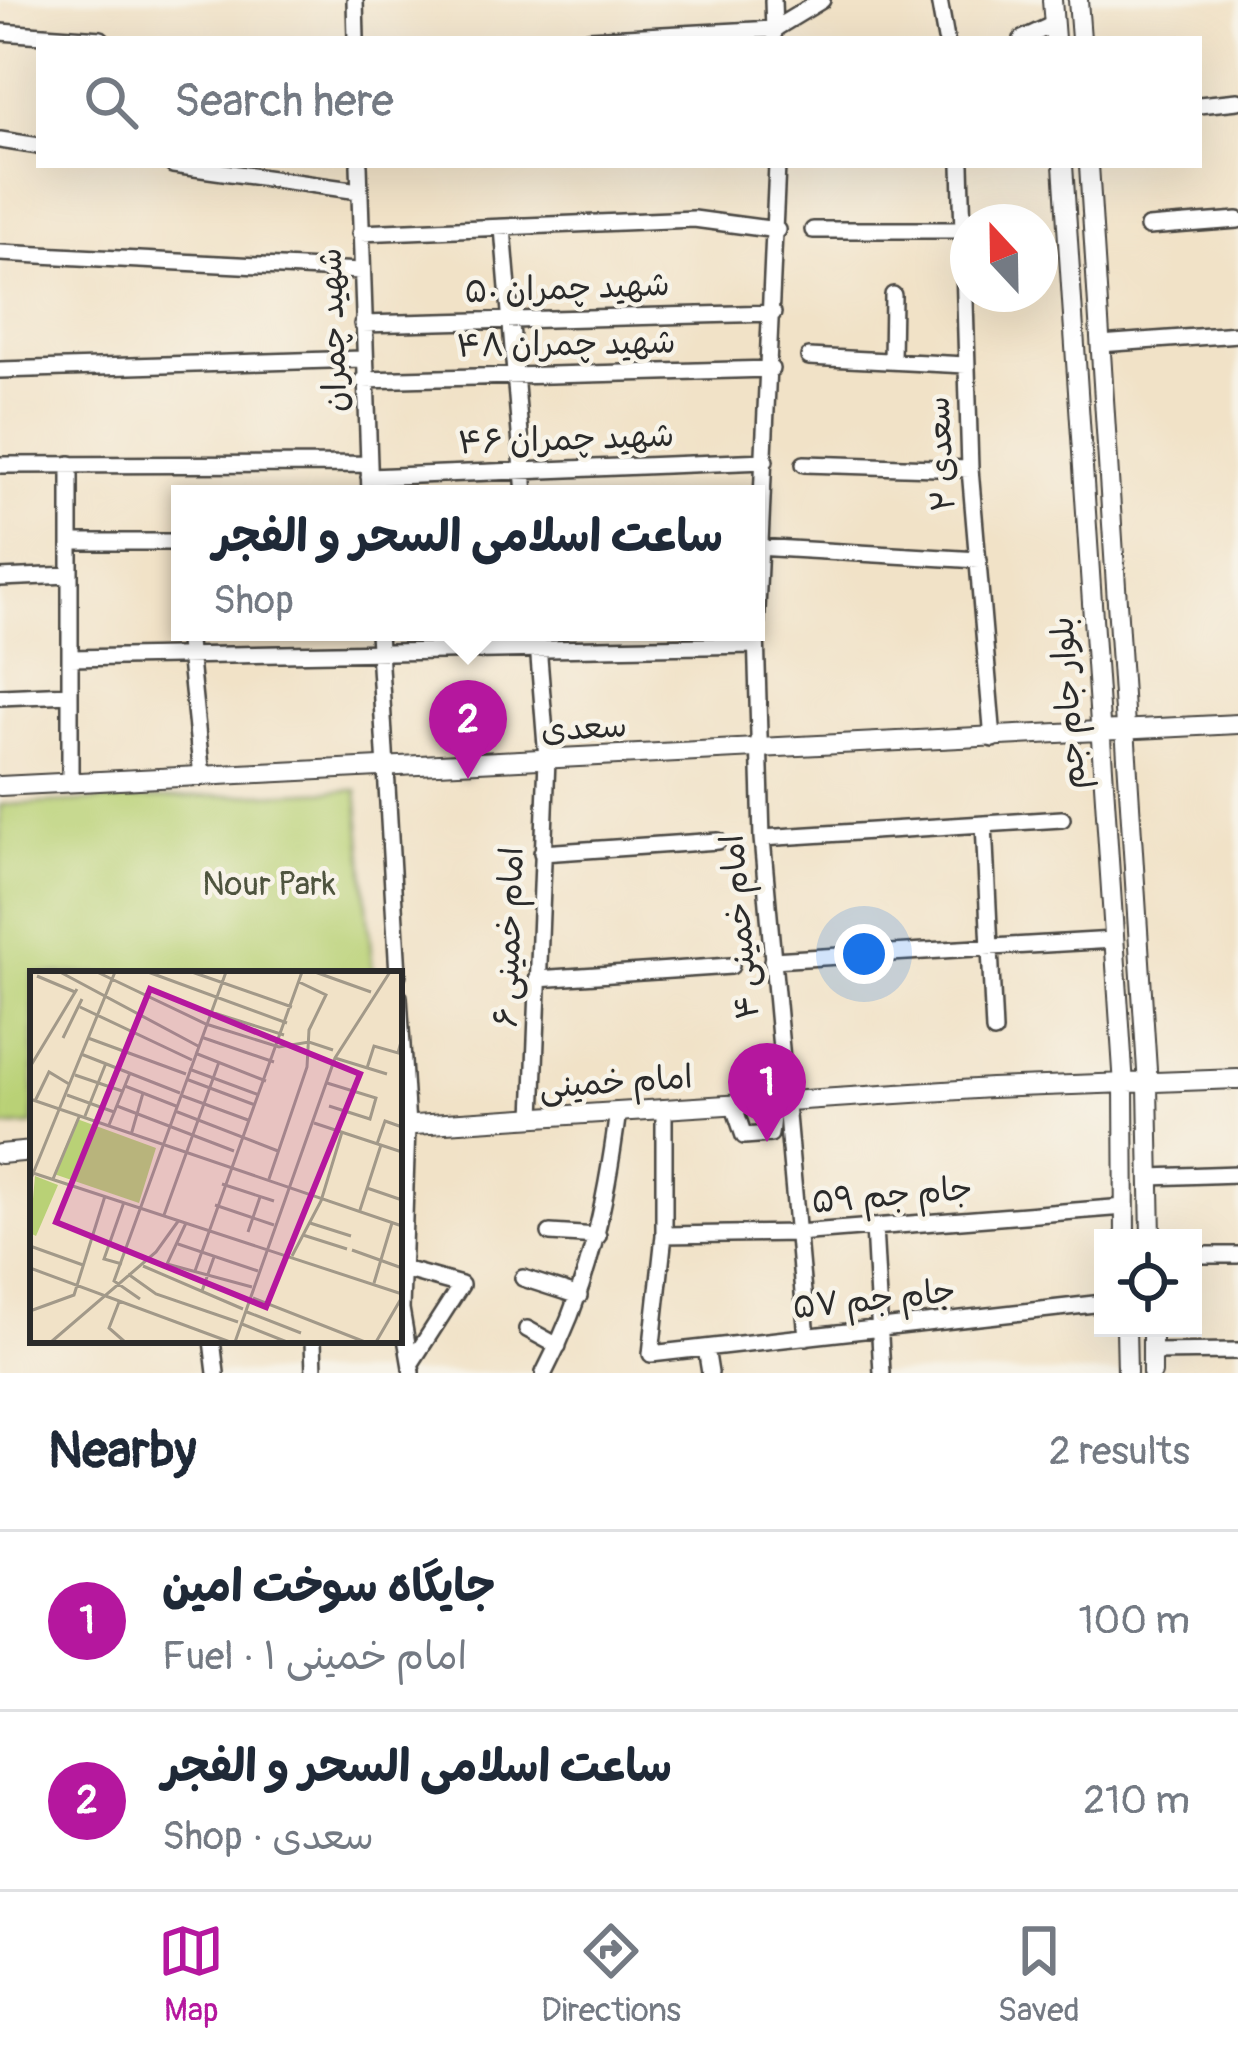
<!DOCTYPE html>
<html lang="en">
<head>
<meta charset="utf-8">
<style>
  body { margin:0; font-family:Pangolin,"Playpen Sans Arabic",sans-serif; background:#f6f6f7; color:#1f2937 }
  .controls { position:absolute; right:36px; bottom:36px; display:grid; overflow:hidden; border-radius:0px; box-shadow:0 12px 48px #0002 }
  .controls button { width:108px; height:108px; display:grid; place-items:center; padding:0; border:0; border-bottom:3px solid #e0e1e3; background:#fff; color:#1f2937; font:60px sans-serif }
  .compass { position:absolute; left:950px; top:204px; width:108px; height:108px; border-radius:50%; background:#fff; box-shadow:0 12px 48px #0002; rotate:338deg }
  .you { position:absolute; left:864px; top:954px; width:42px; height:42px; margin:-30px; border:9px solid #fff; border-radius:50%; background:#1a73e8; box-shadow:0 0 0 18px #1a73e833 }
  .badge { display:grid; place-items:center; width:78px; height:78px; border-radius:50%; background:#b5179e; color:#fff; font-size:39px; font-weight:700 }
  .pin { position:absolute; translate:-50% -99px; filter:drop-shadow(0 3px 6px #0008) }
  .pin::after { content:''; position:absolute; top:63px; width:42px; height:36px; background:inherit; clip-path:polygon(0 0,100% 0,50% 100%) }
  .popup { position:absolute; left:171px; top:485px; width:594px; height:156px; box-sizing:border-box; display:grid; place-content:center; border-radius:0px; background:#fff; filter:drop-shadow(0 3px 9px #0005); font-size:39px; white-space:nowrap; color:#747a83 }
  .popup b { font-size:45px; color:#1f2937 }
  .popup::after { content:''; position:absolute; left:50%; top:100%; margin-left:-24px; border:24px solid transparent; border-top-color:#fff }
  .list { margin:0; padding:0; list-style:none }
  h2 { display:flex; justify-content:space-between; align-items:center; height:156px; margin:0; padding:0 48px; font-size:51px }
  h2 small { font-size:39px; font-weight:400; color:#747a83 }
  .list li { display:grid; grid-template-columns:78px 1fr auto; gap:36px; align-items:center; box-sizing:border-box; height:180px; padding:0 48px; border-top:3px solid #e0e1e3 }
  .list b { display:block; font-size:45px; white-space:nowrap }
  .list p { margin:0; font-size:39px; white-space:nowrap; color:#747a83 }
  .list em { font-size:39px; font-style:normal; color:#747a83 }
  .icon { flex:none; width:66px; height:66px; fill:none; stroke:currentColor; stroke-width:2; stroke-linecap:round; stroke-linejoin:round }
  .map { position:relative; flex:none; width:1238px; height:1373px; overflow:hidden }
  .search { position:absolute; background:#fff; box-shadow:0 12px 48px #0002; left:36px; right:36px; top:36px; height:132px; display:flex; align-items:center; gap:30px; box-sizing:border-box; padding:0 42px; border-radius:0px; color:#747a83; font-size:45px }
  .sheet { height:516px; background:#fff }
  nav { display:flex; justify-content:space-around; align-items:center; box-sizing:border-box; height:168px; border-top:3px solid #e0e1e3; background:#fff; font-size:33px; color:#747a83 }
  nav a { display:grid; justify-items:center; gap:6px }
  nav .on { color:#b5179e }
  .map>svg:first-child { display:block }
</style>
</head>
<body>
<div class="map">
<svg width="1238" height="1373" viewBox="0 0 1238 1373">
  <rect width="100%" height="100%" fill="#f7f3e8"/>
  <filter id="ink" filterUnits="userSpaceOnUse"><feTurbulence type="fractalNoise" baseFrequency=".00833" numOctaves="2"/><feDisplacementMap in="SourceGraphic" scale="24" xChannelSelector="R" yChannelSelector="G"/><feConvolveMatrix kernelMatrix="1 2 1 2 8 2 1 2 1" color-interpolation-filters="sRGB"/></filter>
  <filter id="wash" filterUnits="userSpaceOnUse"><feTurbulence type="fractalNoise" baseFrequency=".004" numOctaves="4" result="noise"/><feDisplacementMap in="SourceGraphic" scale="48" xChannelSelector="R" yChannelSelector="G"/><feGaussianBlur stdDeviation="2.7" result="paint"/><feColorMatrix in="noise" values="0 0 0 0 0 0 0 0 0 0 0 0 0 0 0 0 0 1.4 0 .05"/><feComposite in="paint" operator="in"/></filter>
  <g filter="url(#wash)">
    <rect width="100%" height="100%" fill="#f1e2c7"/>
    <!-- green -->
    <path fill="#b9d176" stroke="#727e50" stroke-width="3" d="M357,790L373,974H33V1125L0,1127V805Z"/>
  </g>
  <g filter="url(#ink)">
    <g fill="none" stroke-linecap="round" stroke-linejoin="round">
      <!-- minor casing -->
      <g stroke="#494642" stroke-width="20">
        <path id="minor" d="M355,0L356,39
          M773,0L774,33
          M939,0L946,39
          M0,32L101,39
          M588,39L774,29L822,0
          M1022,39L1054,24
          M1199,105L1238,101
          M0,140L39,146
          M173,165L359,191
          M359,165L370,494
          M961,165L970,469L993,739
          M1148,227L1238,220
          M503,228L525,494
          M813,230H963
          M360,233L694,219L777,230
          M0,253L361,271
          M362,324L773,313
          M1100,344L1238,334
          M809,357L966,365
          M892,361L893,295
          M0,370L362,359
          M363,380L771,369
          M70,464V783
          M804,464L970,469
          M0,465L368,464
          M369,477L765,461
          M70,542H180
          M178,542L180,561
          M756,547L979,560
          M0,578L70,575
          M187,632L202,777
          M378,632L398,974
          M756,632L762,838L807,1337
          M756,632L777,165
          M70,658L755,645
          M0,697L70,694
          M984,824L994,1031
          M762,838L1062,819
          M542,853L718,841
          M772,960L1114,940
          M537,979L731,966
          M399,997L407,1126L401,1309L412,1373
          M733,1104L744,1136L770,1134L774,1101
          M664,1108V1235L651,1354L1103,1303
          M533,1117L547,759L537,632
          M1150,1177L1238,1174
          M874,1227L882,1373
          M550,1233L598,1236
          M664,1235L797,1233L1125,1207
          M1193,1255H1238
          M403,1269L461,1285L411,1363
          M523,1278L579,1296
          M527,1329L558,1346
          M212,1340L216,1373
          M313,1340L314,1373
          M706,1348L710,1373
          M1152,1352L1238,1351
          M544,1373C588,1289 606,1205 618,1111"/>
      </g>
      <!-- major casing -->
      <g stroke="#494642" stroke-width="22">
        <path id="major" d="M1052,0L1055,39
          M1078,0L1081,39
          M1063,165L1124,1086L1125,1238
          M1089,165L1148,1086L1151,1238
          M0,786L1238,724
          M399,1126L991,1088L1238,1079
          M0,1154L33,1151
          M1126,1328L1127,1373
          M1152,1328V1373"/>
      </g>
      <!-- minor -->
      <use href="#minor" stroke="#fff" stroke-width="15"/>
      <!-- major -->
      <use href="#major" stroke="#fff" stroke-width="18"/>
    </g>
  </g>
  <g text-anchor="middle" dominant-baseline="central" stroke-width="9" stroke-linejoin="round" paint-order="stroke">
    <!-- street labels -->
    <g font-size="33" fill="#2b2b2b" stroke="#f7f3e8">
      <text transform="translate(567 288) rotate(-2)">شهید چمران ۵۰</text>
      <text transform="translate(333 330) rotate(-92)">شهید چمران</text>
      <text transform="translate(566 344) rotate(-1)">شهید چمران ۴۸</text>
      <text transform="translate(566 439) rotate(-2)">شهید چمران ۴۶</text>
      <text transform="translate(941 454) rotate(-93)">سعدی ۲</text>
      <text transform="translate(1068 703) rotate(-94)">بلوار جام جم</text>
      <text transform="translate(584 728) rotate(-3)">سعدی</text>
      <text transform="translate(740 927) rotate(-95)">امام خمینی ۴</text>
      <text transform="translate(509 937) rotate(-88)">امام خمینی ۶</text>
      <text transform="translate(616 1082) rotate(-4)">امام خمینی</text>
      <text transform="translate(892 1195) rotate(-5)">جام جم ۵۹</text>
      <text transform="translate(874 1299) rotate(-6)">جام جم ۵۷</text>
    </g>
    <!-- park labels -->
    <g font-size="33" fill="#4e543e" stroke="#f7f3e8">
      <text x="269" y="884">Nour Park</text>
    </g>
  </g>
  <!-- overview -->
  <g transform="translate(30 971)">
    <rect width="372" height="372" fill="#f1e2c7"/>
    <path d="M47,148L126,177L109,232L24,203ZM5,205L28,214L6,265L0,262Z" fill="#b9d176"/>
    <path fill="none" stroke="#a29989" stroke-width="3" d="M30,1L168,75M67,1L176,53L249,76L279,71L303,79M118,1L257,52M162,1L262,36M285,1L341,21M7,5L45,21M50,36L162,89M181,41L254,64M171,66L244,91M33,67L52,28M58,67L156,103M165,82L236,110M51,83L150,122M305,87L357,103M0,96L47,18M337,97L344,75L368,82L372,67M159,98L229,124M45,104L92,120M156,108L225,134M297,112L346,127L340,148L299,135M95,115L146,135M37,124L84,141M150,124L218,149M0,128L372,255M5,130L19,101L39,113M87,135L204,180M145,140L248,180M55,145L76,92M284,152L372,181M79,154L100,102M101,164L113,122M347,173L355,150L372,156M0,201L372,323M23,208L49,146M239,208L277,96L279,59L296,24L269,11M0,210L85,1M192,213L244,230M337,217L372,229M185,234L244,254M330,239L351,174M134,244L189,91M156,252L137,293L222,316M280,252L321,265M218,261L230,226M273,264L317,278M148,273L228,300M0,275L53,294M322,279L372,297M262,285L291,230L312,161M92,293L74,288L94,231M113,295L213,338M0,297L200,371M165,300L272,1M98,303L126,323L208,351M344,312L362,252M172,320L184,286M223,327L335,371M110,328L84,310L196,1M89,331L79,357L95,371M0,340L44,324L75,225M217,341L271,362M212,353L257,371M21,371L126,281L149,249M205,371L305,87L360,1M346,371L372,326"/>
    <path fill="#b5179e" fill-opacity="0.15" stroke="#b5179e" stroke-width="6" d="M120,18L330,103L236,336L26,251Z"/>
    <rect width="372" height="372" fill="none" stroke="#2b2b2b" stroke-width="6"/>
  </g>
</svg>
<div class="controls">
<button><svg class="icon" aria-label="locate" viewBox="0 0 24 24"><circle cx="12" cy="12" r="6"/><path d="M12 2v4M12 18v4M2 12h4M18 12h4"/></svg></button>
</div>
<svg class="compass" viewBox="-18 -18 36 36"><path d="M0-13l5 13h-10z" fill="#e53935"/><path d="M0 13l5-13h-10z" fill="#747a83"/></svg>
<div class="you"></div>
<div class="pin badge" style="left:767px;top:1142px">1</div>
<div class="pin badge" style="left:468px;top:779px">2</div>
<div class="popup"><b>ساعت اسلامی السحر و الفجر</b>Shop</div>
<div class="search"><svg class="icon" aria-label="search" viewBox="0 0 24 24"><circle cx="10" cy="10" r="6"/><path d="M15 15l6 6"/></svg>Search here</div>
</div>
<section class="sheet">
<h2>Nearby<small>2 results</small></h2>
<ul class="list">
<li><span class="badge">1</span><div><b>جایگاه سوخت امین</b><p>Fuel · امام خمینی ۱</p></div><em>100 m</em></li>
<li><span class="badge">2</span><div><b>ساعت اسلامی السحر و الفجر</b><p>Shop · سعدی</p></div><em>210 m</em></li>
</ul>
</section>
<nav>
<a class="on"><svg class="icon" aria-label="map" viewBox="0 0 24 24"><path d="M3 6l6-2 6 2 6-2v14l-6 2-6-2-6 2zM9 4v14M15 6v14"/></svg>Map</a>
<a><svg class="icon" aria-label="directions" viewBox="0 0 24 24"><path d="M12 3l9 9-9 9-9-9zM9 14v-3h6M13 9l2 2-2 2"/></svg>Directions</a>
<a><svg class="icon" aria-label="saved" viewBox="0 0 24 24"><path d="M7 4h10v16l-5-4-5 4z"/></svg>Saved</a>
</nav>
</body>
</html>
